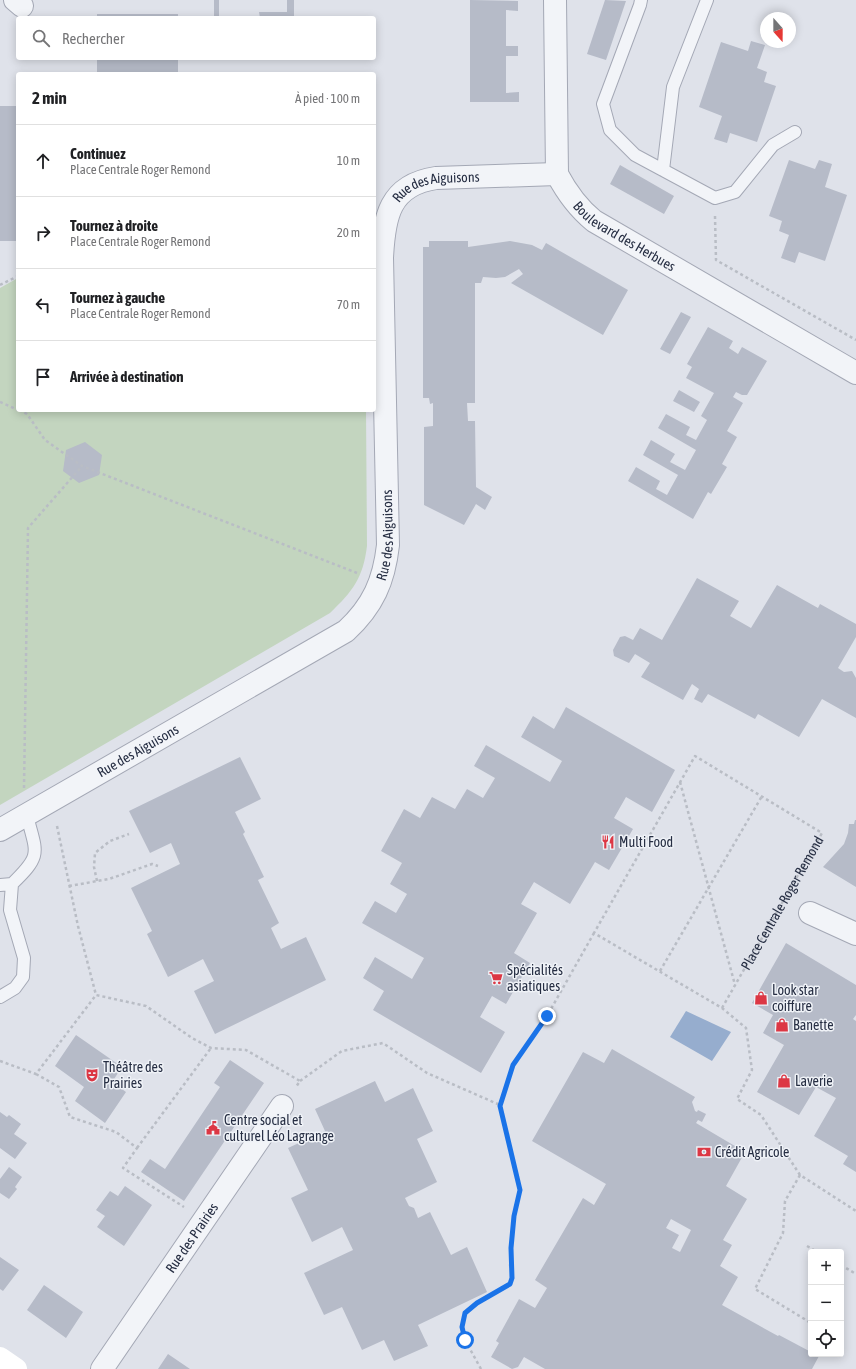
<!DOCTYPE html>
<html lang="fr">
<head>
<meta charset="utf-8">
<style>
  body { margin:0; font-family:"Asap Condensed",sans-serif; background:#f6f6f6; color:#202124 }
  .controls { position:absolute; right:12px; bottom:12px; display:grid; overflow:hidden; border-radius:4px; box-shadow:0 2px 10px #0003 }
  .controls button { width:36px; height:36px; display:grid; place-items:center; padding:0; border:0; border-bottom:1px solid #e0e0e0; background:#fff; color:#202124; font:20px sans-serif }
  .compass { position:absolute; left:760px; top:12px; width:36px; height:36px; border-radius:50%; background:#fff; box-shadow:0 2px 10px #0003; rotate:159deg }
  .stop { position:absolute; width:12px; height:12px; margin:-9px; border:3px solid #1a73e8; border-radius:50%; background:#fff }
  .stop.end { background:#1a73e8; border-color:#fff; box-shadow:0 1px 4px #0008 }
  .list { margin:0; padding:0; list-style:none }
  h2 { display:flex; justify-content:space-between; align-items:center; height:52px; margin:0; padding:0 16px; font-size:17px }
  h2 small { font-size:13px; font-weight:400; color:#757577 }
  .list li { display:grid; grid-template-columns:26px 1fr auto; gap:12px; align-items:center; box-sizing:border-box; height:72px; padding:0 16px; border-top:1px solid #e0e0e0 }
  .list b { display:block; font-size:15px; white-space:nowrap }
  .list p { margin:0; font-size:13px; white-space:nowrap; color:#757577 }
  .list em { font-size:13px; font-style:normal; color:#757577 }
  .icon { flex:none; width:22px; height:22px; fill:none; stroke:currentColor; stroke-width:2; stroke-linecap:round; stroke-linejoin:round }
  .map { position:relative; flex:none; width:856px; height:1369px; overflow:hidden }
  .search { position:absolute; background:#fff; box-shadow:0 2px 10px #0003; left:16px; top:16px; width:360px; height:44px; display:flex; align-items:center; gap:10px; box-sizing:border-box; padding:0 14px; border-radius:4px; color:#757577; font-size:15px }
  .panel { position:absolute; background:#fff; box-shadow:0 2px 10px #0003; left:16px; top:72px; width:360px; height:340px; border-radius:4px }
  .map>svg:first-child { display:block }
</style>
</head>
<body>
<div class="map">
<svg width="856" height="1369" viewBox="0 0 856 1369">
  <rect width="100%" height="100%" fill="#dfe2ea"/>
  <!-- green -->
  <path fill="#c3d5bf" d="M16,279H18V410H366L367,546C363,578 353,591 330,613L0,805V288Z"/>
  <!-- water -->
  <path fill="#96adce" d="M686,1011L731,1032L712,1061L670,1037Z"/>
  <!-- building -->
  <path fill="#b6bbc8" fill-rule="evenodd" d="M214,0H219V18H214Z
    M287,0H294V18H260L259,12H287Z
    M470,0L518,1V11L506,10V46H518V56H506V93L519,92V102H470Z
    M605,0L626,1L606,60L587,54Z
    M97,14H178V18H97Z
    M751,41L765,45L757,68L767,72L764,82L776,86L757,142L730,133L727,143L714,139L722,116L699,107L721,42L748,51Z
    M97,58H178V74H97Z
    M0,106H18V241H0Z
    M374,114H376V131H374Z
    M789,160L815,169L819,160L832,164L825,187L847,195L825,261L799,252L795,263L781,258L789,235L779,231L782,221L769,216Z
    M620,165L674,196L664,214L610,184Z
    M429,241H468V247L510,241L532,245L542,250L546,243L628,290L603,335L511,283L523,274L519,269L505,277L496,278L483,277L481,283H475V403H467L468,421H475L476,487L492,497L485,510L476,504L464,525L424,505V427L433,426V403L430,404L429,398H423V247H429Z
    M681,312L691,317L670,354L660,349Z
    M708,327L733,341L729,348L738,354L742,347L767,361L747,395H742L736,392L733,397L743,403L727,431L737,437L722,464L727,467L711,494L708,492L693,519L628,481L636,467L660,481L656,489L667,495L678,475L643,455L651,440L675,454L670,462L685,470L696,450L658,428L666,414L690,427L686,435L696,440L707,420L701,416L714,393L686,378L692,367L687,364Z
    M679,390L700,402L694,412L673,401Z
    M85,442L102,455L99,475L79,483L63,471L66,450Z
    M697,578L739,601L730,616L751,628L777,585L818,608L820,604L856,624V637L838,668L844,672L852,671L856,678V718L822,699L799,737L758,714L755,719L708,694L702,703L694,699L699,689L692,684L683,700L641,677L650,663L635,654L629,663L614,656L613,650L620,637L625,636L633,640L640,628L662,640Z
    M566,707L675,770L652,812L626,797L614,818L633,829L609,870L595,862L570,904L534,882L521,904L537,913L514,953L530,963L506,1004L492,996L480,1017L505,1032L481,1073L373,1010L384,991L363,978L375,957L412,979L424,958L362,923L375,901L396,913L407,894L390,884L402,863L381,851L404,809L420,818L432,797L455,809L467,789L483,798L495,778L474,766L486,745L550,782L562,761L521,737L533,716L554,729Z
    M240,757L261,799L235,812L245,832L243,834L264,877L258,880L279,923L271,928L281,949L306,937L326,980L215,1034L194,991L214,981L203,959L168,977L147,934L152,931L131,888L180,864L171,843L150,853L129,811Z
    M855,820H856V887L823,867L844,844L848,833L849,824H854Z
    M786,943L856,985V1015L853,1019L856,1021V1172L843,1164L848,1156L814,1136L836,1098L816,1087L799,1115L757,1092L784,1045L763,1033L773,1015L752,1003Z
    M76,1035L122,1067L112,1082L126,1092L105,1123L75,1101L84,1087L55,1066Z
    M612,1049L695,1097L692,1102L695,1111L697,1112L698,1110L706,1114L702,1122L698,1120L696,1123L745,1152L726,1186L747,1199L723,1240L732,1245L720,1266L738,1277L722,1305L778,1336L779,1335L811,1352V1354L819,1356L812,1369H545L524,1357L518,1367L512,1369L491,1357L499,1343L496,1341L519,1299L535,1308L547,1288L535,1280L583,1198L594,1205L606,1184L532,1141L583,1052L604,1063ZM671,1219L691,1230L680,1252L672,1248L679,1235L666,1228Z
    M230,1060L264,1083L184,1201L141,1172L150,1159L165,1169L220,1087L214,1083Z
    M375,1081L385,1102L413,1088L433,1131L417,1139L437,1182L405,1198L409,1206L414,1208L418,1218L430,1212L451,1255L467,1247L487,1292L418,1325L428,1346L394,1361L384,1340L362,1350L342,1307L324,1315L304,1273L353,1250L342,1227L312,1242L291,1198L308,1190L288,1148L325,1131L315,1109Z
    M0,1112L7,1117L9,1115L21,1124L14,1134L27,1143L15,1159L0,1148Z
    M9,1167L22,1177L15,1187L17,1189L9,1199L0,1193V1179Z
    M125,1186L152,1205L124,1246L97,1227L105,1216L96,1210L110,1191L118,1196Z
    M0,1257L19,1270L3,1291L0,1289Z
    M44,1285L83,1312L66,1338L27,1310Z
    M168,1354L190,1369H158Z"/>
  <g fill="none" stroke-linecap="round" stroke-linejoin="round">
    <!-- lane casing -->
    <g stroke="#a4a8b5" stroke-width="14">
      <path id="lane" d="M641,0L640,5L603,104L610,130L635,155L715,198L735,192L773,145L795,132
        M663,170L673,87L707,0
        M0,885L12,884
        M0,997L15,988L23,977L24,958L10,910L12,884C42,855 37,854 27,816"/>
    </g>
    <!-- street casing -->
    <g stroke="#a4a8b5" stroke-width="24">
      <g id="street">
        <path d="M15,0L22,6"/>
        <path id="s2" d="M555,0L557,174C567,193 578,208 594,221L856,373"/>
        <path id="s3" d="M0,830L346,631C373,606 384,581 388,545L382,258C384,217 389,185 436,178L557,174"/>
        <path d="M810,913L856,934"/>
        <path id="s4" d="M102,1369L282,1106"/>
      </g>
    </g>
    <!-- path -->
    <g stroke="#b9bdc5" stroke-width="2.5" stroke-dasharray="3 3" stroke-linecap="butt">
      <path d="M715,216L716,260L856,340"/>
      <path d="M0,285L18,276"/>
      <path d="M0,402L18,410"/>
      <path d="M19,410L27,414L45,440L82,466L357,573"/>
      <path d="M680,782L735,985"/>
      <path d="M24,788L28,528L82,466"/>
      <path d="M57,826L78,926L96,995L146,1006L192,1038L211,1048L246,1050L300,1081L296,1087"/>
      <path d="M97,881L94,867L95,853L110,841L129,834"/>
      <path d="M69,886L109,879L152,864L158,866"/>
      <path d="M660,971L762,796"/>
      <path id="s1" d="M722,1008L822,833L695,756L594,933L722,1008L746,1028L752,1070L737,1099L761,1115L800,1175L856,1211"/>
      <path d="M0,1061L36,1074L96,995"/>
      <path d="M36,1074L59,1087L70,1117L116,1132L137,1148L123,1168L184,1207"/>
      <path d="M300,1081L342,1051L383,1043L427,1073L500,1105"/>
      <path d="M137,1148L211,1048"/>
      <path d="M800,1175L785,1201L783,1233L755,1289L811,1323"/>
      <path d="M807,1246L817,1252"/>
      <path d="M841,1265L856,1274"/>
      <path d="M839,1354L842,1358"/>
      <path d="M481,1369L465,1340L462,1327L465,1313L477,1303L510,1284L513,1278L510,1265L511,1248L514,1216L520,1190L500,1105L513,1065L547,1016L594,933"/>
    </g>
    <!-- lane -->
    <use href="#lane" stroke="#f2f4f8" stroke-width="12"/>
    <!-- street -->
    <use href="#street" stroke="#f2f4f8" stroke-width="22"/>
    <!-- secondary -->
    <path stroke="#fff" stroke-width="22" d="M0,1358L16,1369"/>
  </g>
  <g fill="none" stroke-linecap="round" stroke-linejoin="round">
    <!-- route -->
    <path stroke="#1a73e8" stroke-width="5" d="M465,1340L462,1327L465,1313L477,1303L510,1284L512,1278L511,1248L514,1216L520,1190L500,1106L513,1065L547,1016"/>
  </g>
  <!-- icons -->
  <defs>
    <g id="restaurant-bare" transform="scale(1.08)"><path d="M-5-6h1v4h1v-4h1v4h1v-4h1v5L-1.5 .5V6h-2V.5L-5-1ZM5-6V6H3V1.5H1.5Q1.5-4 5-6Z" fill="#dc3744" stroke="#eff2f7" stroke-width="2.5" paint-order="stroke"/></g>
    <g id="supermarket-bare" transform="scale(1.08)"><path d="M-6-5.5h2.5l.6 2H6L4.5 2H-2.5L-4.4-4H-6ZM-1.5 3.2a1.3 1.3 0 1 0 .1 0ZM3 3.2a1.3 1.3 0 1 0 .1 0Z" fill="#dc3744" stroke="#eff2f7" stroke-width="2.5" paint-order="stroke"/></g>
    <g id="shop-bare" transform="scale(1.08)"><path d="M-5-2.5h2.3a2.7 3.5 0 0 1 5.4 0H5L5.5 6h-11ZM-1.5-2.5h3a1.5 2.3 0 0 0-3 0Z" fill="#dc3744" stroke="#eff2f7" stroke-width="2.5" paint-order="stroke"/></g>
    <g id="theatre-bare" transform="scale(1.08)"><path d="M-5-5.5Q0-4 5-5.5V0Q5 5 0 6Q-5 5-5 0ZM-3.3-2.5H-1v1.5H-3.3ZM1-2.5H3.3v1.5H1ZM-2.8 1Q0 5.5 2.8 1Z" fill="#dc3744" stroke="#eff2f7" stroke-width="2.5" paint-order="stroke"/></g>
    <g id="civic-bare" transform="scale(1.08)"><path d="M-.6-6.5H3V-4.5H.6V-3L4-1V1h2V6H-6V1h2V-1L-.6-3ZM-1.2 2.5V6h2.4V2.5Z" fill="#dc3744" stroke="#eff2f7" stroke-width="2.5" paint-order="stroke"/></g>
    <g id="bank-bare" transform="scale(1.08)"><path d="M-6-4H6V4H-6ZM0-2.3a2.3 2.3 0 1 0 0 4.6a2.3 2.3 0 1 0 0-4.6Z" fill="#dc3744" stroke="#eff2f7" stroke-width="2.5" paint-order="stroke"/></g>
  </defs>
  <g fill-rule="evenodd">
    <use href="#restaurant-bare" x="608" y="842"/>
    <use href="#supermarket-bare" x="496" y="978"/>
    <use href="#shop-bare" x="761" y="998"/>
    <use href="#shop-bare" x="782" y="1025"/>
    <use href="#theatre-bare" x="92" y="1075"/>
    <use href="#shop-bare" x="784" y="1081"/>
    <use href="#civic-bare" x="213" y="1128"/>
    <use href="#bank-bare" x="704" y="1152"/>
  </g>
  <g text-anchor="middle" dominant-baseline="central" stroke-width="3" stroke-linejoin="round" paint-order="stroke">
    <!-- street labels -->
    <g font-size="14" fill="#262e43" stroke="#eff2f7">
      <text stroke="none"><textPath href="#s3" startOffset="890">Rue des Aiguisons</textPath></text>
      <text stroke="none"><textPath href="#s2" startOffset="268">Boulevard des Herbues</textPath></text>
      <text stroke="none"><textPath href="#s3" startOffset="507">Rue des Aiguisons</textPath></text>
      <text stroke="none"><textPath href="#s3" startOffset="159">Rue des Aiguisons</textPath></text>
      <text stroke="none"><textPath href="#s1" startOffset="121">Place Centrale Roger Remond</textPath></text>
      <text stroke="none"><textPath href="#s4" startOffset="159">Rue des Prairies</textPath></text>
    </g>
    <!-- poi labels -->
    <g font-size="14" fill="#262e43" stroke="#eff2f7" text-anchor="start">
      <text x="619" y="842">Multi Food</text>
      <text x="507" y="970">Spécialités<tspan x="507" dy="16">asiatiques</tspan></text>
      <text x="772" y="990">Look star<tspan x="772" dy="16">coiffure</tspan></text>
      <text x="793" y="1025">Banette</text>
      <text x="103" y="1067">Théâtre des<tspan x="103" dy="16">Prairies</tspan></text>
      <text x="795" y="1081">Laverie</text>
      <text x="224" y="1120">Centre social et<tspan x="224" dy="16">culturel Léo Lagrange</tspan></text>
      <text x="715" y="1152">Crédit Agricole</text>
    </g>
  </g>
</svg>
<div class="controls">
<button>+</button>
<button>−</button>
<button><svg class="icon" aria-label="locate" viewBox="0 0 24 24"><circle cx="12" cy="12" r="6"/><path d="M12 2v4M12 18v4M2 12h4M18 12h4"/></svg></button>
</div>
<svg class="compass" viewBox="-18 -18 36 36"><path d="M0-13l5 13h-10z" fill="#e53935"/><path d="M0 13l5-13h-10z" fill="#757577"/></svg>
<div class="stop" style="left:465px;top:1340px"></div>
<div class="stop end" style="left:547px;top:1016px"></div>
<div class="search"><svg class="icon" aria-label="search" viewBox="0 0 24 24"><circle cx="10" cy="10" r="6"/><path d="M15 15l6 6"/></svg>Rechercher</div>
<section class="panel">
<h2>2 min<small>À pied · 100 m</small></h2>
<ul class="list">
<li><svg class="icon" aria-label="ahead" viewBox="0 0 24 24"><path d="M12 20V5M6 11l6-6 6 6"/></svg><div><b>Continuez</b><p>Place Centrale Roger Remond</p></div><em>10 m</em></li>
<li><svg class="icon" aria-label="right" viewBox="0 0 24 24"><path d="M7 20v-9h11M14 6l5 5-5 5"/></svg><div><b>Tournez à droite</b><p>Place Centrale Roger Remond</p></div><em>20 m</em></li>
<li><svg class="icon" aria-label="left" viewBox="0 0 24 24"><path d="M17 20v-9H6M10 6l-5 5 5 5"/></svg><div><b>Tournez à gauche</b><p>Place Centrale Roger Remond</p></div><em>70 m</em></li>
<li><svg class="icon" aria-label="arrive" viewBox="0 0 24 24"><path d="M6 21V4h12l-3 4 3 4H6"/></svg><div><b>Arrivée à destination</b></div></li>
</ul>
</section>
</div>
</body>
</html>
